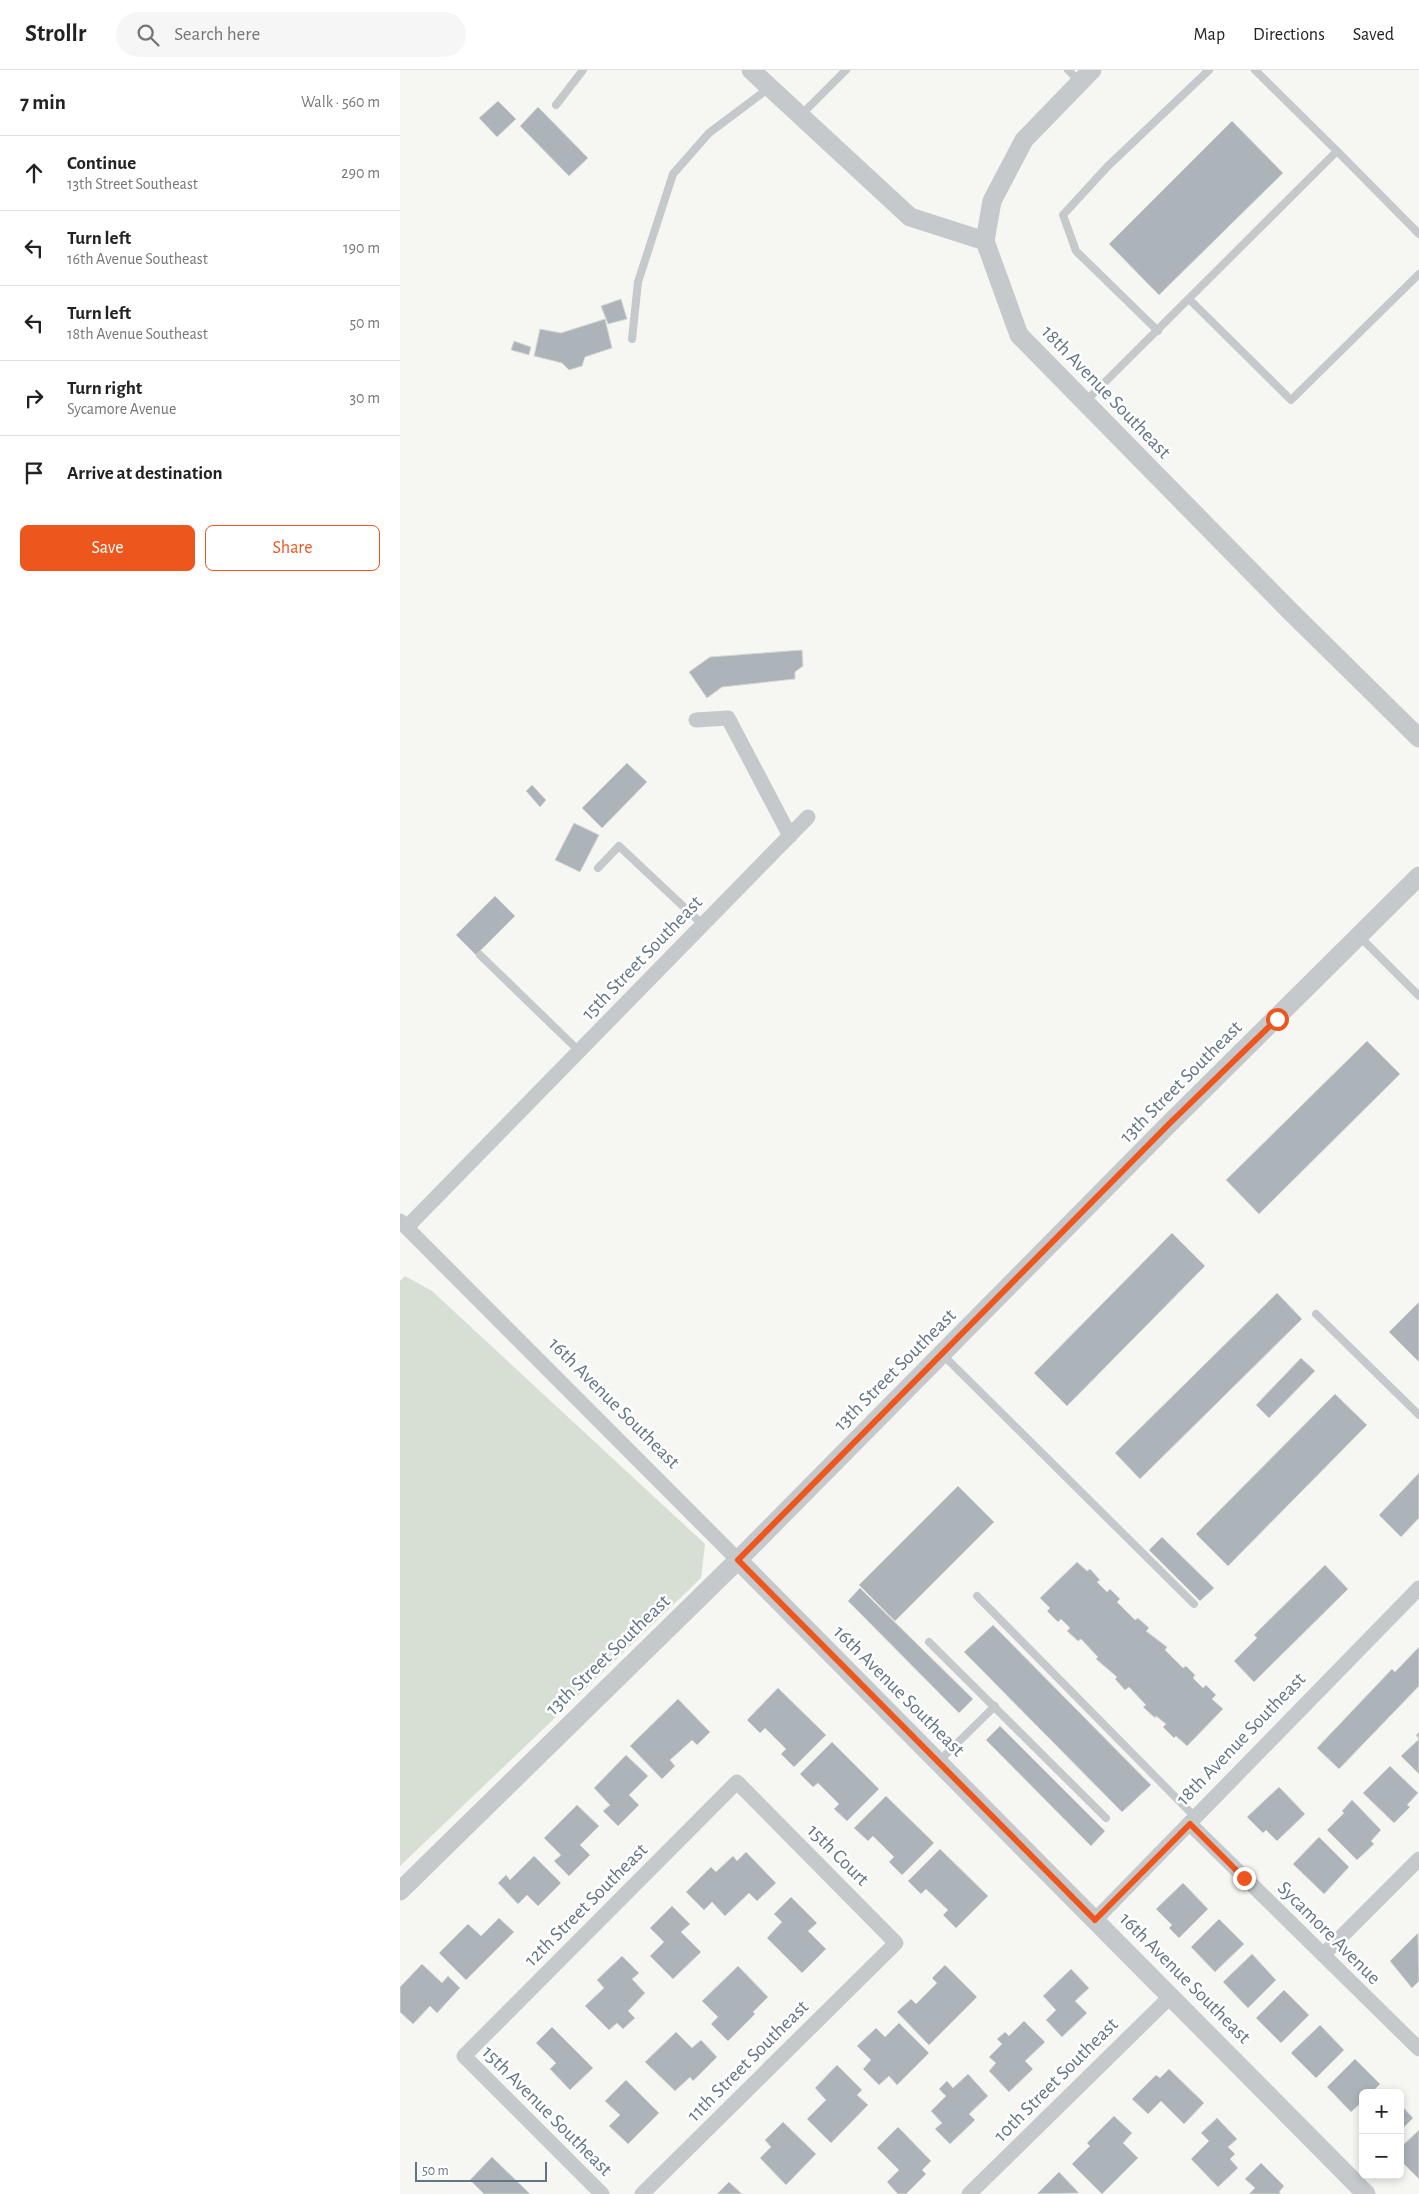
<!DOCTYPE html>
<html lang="en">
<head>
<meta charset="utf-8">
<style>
  body { margin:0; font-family:"Alegreya Sans",sans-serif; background:#f6f6f6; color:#222 }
  .controls { position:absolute; right:15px; bottom:15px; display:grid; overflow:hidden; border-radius:8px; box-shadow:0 2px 8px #0003 }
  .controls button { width:45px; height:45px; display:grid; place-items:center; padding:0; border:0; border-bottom:1px solid #e0e0e0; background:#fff; color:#222; font:25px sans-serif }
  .scale { position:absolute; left:15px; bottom:12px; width:132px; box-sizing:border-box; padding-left:5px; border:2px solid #637585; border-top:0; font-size:14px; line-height:18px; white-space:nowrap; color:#637585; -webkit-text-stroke:4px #fff; paint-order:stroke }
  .stop { position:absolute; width:15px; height:15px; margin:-11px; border:4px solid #ed561c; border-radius:50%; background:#fff }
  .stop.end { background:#ed561c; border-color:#fff; box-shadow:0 1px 5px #0008 }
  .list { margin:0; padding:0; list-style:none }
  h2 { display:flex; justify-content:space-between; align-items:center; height:65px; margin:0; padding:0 20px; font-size:21px }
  h2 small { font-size:16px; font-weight:400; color:#767676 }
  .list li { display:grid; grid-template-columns:32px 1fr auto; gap:15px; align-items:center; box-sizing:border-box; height:75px; padding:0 20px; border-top:1px solid #e0e0e0 }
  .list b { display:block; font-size:19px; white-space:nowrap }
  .list p { margin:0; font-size:16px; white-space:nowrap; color:#767676 }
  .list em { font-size:16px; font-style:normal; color:#767676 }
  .actions { display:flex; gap:10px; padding:15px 20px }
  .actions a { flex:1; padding:11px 0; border:1px solid #ed561c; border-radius:8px; text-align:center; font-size:18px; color:#ed561c }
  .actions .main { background:#ed561c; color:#fff }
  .icon { flex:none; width:28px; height:28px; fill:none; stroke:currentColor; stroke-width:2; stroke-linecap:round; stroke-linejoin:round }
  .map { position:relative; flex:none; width:1019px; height:2124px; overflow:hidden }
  header { display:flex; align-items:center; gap:30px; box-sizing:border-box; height:70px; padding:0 25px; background:#fff; border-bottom:1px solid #e0e0e0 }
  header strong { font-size:24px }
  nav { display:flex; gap:28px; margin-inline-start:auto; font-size:18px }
  .search { width:350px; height:45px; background:#f6f6f6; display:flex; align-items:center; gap:12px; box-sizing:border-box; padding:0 18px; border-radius:28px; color:#767676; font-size:19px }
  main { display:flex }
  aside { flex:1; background:#fff }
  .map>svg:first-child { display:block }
</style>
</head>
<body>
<header>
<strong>Strollr</strong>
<div class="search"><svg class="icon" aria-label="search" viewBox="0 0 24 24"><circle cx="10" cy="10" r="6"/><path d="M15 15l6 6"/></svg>Search here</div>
<nav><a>Map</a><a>Directions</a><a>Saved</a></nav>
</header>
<main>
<aside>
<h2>7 min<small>Walk · 560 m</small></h2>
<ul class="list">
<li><svg class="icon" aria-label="ahead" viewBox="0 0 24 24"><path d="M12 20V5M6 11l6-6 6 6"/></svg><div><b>Continue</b><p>13th Street Southeast</p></div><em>290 m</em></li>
<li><svg class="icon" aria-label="left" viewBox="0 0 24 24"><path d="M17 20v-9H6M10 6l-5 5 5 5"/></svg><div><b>Turn left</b><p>16th Avenue Southeast</p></div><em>190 m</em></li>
<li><svg class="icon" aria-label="left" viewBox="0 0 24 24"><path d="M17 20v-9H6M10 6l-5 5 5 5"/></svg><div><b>Turn left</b><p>18th Avenue Southeast</p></div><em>50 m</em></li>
<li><svg class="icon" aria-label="right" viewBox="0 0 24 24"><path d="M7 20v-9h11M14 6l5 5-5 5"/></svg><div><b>Turn right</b><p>Sycamore Avenue</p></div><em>30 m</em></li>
<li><svg class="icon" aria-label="arrive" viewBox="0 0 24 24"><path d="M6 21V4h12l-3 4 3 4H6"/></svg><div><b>Arrive at destination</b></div></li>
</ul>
<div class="actions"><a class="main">Save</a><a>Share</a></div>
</aside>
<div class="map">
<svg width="1019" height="2124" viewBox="0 0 1019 2124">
  <rect width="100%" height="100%" fill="#f6f6f2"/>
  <!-- green -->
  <path fill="#d7ded3" d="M5,1206L32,1221L305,1474L301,1508L0,1796V1211Z"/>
  <!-- building -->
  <path fill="#acb4ba" stroke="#d7d8d5" d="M98,31L116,49L97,67L79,48Z
    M138,37L188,88L169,106L120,56Z
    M832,51L883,103L759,225L709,174Z
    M221,229L227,249L208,254L201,236Z
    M205,249L212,278L185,287L182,296L169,300L162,293L134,286L140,259L161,263Z
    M114,271L131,277L129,285L111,280Z
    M402,580L403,596L395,602V609L322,617L307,628L289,602L310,587Z
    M227,693L247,712L202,758L182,738Z
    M132,715L146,730L140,737L126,721Z
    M174,753L199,765L180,802L155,790Z
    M95,826L115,846L76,885L56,865Z
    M967,971L1000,1004L859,1144L826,1110Z
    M772,1163L805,1196L667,1336L634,1303Z
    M877,1223L902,1249L740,1409L715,1383Z
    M1019,1232V1292L989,1262Z
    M901,1288L915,1301L869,1348L856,1335Z
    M935,1324L967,1355L828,1496L796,1464Z
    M1019,1403V1448L1001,1467L979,1445Z
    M558,1416L594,1452L495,1551L459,1515Z
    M762,1467L814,1518L800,1531L749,1480Z
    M677,1492L687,1501L690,1499L700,1510L697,1512L707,1522L710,1519L720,1529L717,1532L735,1550L738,1548L749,1558L746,1561L767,1577L765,1580L783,1598L786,1596L795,1605L793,1608L803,1618L806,1615L816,1625L812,1629L823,1639L787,1676L776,1666L774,1668L763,1657L766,1654L756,1646L755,1648L743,1637L746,1635L729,1617L725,1620L715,1609L717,1607L696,1589L698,1587L681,1569L678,1571L667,1561L670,1558L661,1549L658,1552L647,1541L650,1538L640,1528Z
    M925,1495L948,1519L854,1612L834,1591L857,1568L854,1565Z
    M460,1518L573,1629L559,1643L448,1531Z
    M593,1555L751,1715L722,1742L564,1582Z
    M1019,1577V1616L939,1699L917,1678L992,1599L995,1602Z
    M378,1618L426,1665L394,1697L381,1684L386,1679L365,1658L360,1663L347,1650Z
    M278,1629L310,1662L297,1675L292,1670L270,1690L275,1696L262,1709L230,1676Z
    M600,1656L705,1761L691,1776L586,1670Z
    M1019,1662V1704L1001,1686L1019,1669L1016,1665Z
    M432,1672L479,1719L447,1751L434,1739L439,1734L418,1713L413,1717L400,1704Z
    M226,1685L248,1706L229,1725L239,1735L218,1756L203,1741L210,1735L194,1718Z
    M990,1696L1018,1723L1007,1735L1010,1737L994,1753L963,1723Z
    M879,1717L905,1744L877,1771L866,1760L863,1763L847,1747Z
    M486,1726L534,1773L502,1805L489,1792L494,1787L473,1766L468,1771L454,1758Z
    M952,1730L981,1760L971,1771L974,1774L957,1790L927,1760L944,1743L942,1741Z
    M177,1735L199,1756L180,1775L190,1785L169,1806L154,1791L161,1785L144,1768Z
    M919,1767L949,1797L924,1824L893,1794Z
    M540,1779L588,1826L556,1858L543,1845L548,1840L526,1819L521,1824L508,1811Z
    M346,1782L376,1813L357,1831L349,1823L325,1846L312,1832L304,1840L286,1822L311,1797L316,1802L333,1786L337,1791Z
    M134,1786L161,1813L138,1836L127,1825L118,1834L98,1813L106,1805L110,1810Z
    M783,1813L808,1839L779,1868L769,1858L772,1855L756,1839Z
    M391,1827L417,1853L408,1861L426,1879L402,1903L367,1868L382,1852L374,1844Z
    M272,1836L290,1854L281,1862L301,1882L273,1909L250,1886L264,1872L250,1858Z
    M99,1848L114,1862L66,1910L39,1883L68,1854L81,1866Z
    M819,1849L844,1874L815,1902L791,1877Z
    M1018,1863L1019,1911L1012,1918L990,1891Z
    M852,1884L876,1910L848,1938L823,1912Z
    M222,1886L239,1903L232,1909L245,1923L228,1941L235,1948L223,1959L217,1953L209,1960L185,1936L204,1918L197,1910Z
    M22,1894L42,1913L48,1906L60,1918L37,1943L30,1936L13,1954L0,1942V1917Z
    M545,1895L577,1927L529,1975L497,1942L511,1929L516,1934L537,1913L532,1908Z
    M338,1896L368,1927L353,1942L355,1944L328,1971L311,1954L318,1947L302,1931Z
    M671,1899L689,1918L675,1931L687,1943L662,1967L646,1950L656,1940L643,1926Z
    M884,1920L909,1945L881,1973L856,1948Z
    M624,1951L645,1972L625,1991L633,1999L609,2022L589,2001L596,1993L589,1987L602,1974L597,1969L605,1962L609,1966Z
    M499,1953L529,1983L497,2015L489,2006L479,2015L463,1999L471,1990L457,1976L476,1958L485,1967Z
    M920,1955L944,1980L916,2008L891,1983Z
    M152,1957L193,1998L170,2020L150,1999L156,1993L136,1973Z
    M276,1962L292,1978L301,1970L317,1987L293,2011L290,2007L275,2021L245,1992Z
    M955,1989L980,2014L971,2023H963V2031L951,2042L927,2017Z
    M437,1995L462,2020L457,2025L468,2035L431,2073L407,2049L426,2030L415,2018Z
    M769,1999L804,2033L784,2054L761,2031L748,2044L732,2029L756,2005L760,2008Z
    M568,2004L588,2026L569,2044L575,2050L550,2074L535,2059L542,2053L531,2041L546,2026L539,2019L547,2011L553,2018Z
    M226,2010L259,2043L228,2074L209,2056L220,2045L205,2031Z
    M1000,2034L1013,2048L1000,2061Z
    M714,2046L732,2063L723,2073L738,2088L702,2124L672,2094L690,2076L687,2073Z
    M817,2048L837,2069L828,2077L835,2084L830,2089L838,2098L818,2117L791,2089L809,2071L801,2063Z
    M383,2052L416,2084L386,2115L360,2088L371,2077L365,2070Z
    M498,2057L531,2091L522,2100L526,2104L506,2124H498L487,2112L499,2100L477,2078Z
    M1019,2060V2109L1000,2090V2078Z
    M92,2087L130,2124H84L70,2110Z
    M861,2093L884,2116L879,2122L881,2124H849L855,2118L845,2109Z
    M659,2102L679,2123L637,2124Z
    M329,2112L342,2124H317Z"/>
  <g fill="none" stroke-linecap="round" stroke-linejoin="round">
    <!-- service -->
    <path stroke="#c5c9cc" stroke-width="8" d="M668,0L680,12
      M156,35L183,0
      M400,46L446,0
      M937,81L1019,164
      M790,230L891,330L1019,204
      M758,261L676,181L663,145L707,97L809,0
      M232,269L238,212L273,104L309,63L369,18
      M685,332L937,81L855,0
      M198,798L219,776L303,855
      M960,867L1019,926
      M80,885L179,981
      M916,1244L1019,1345
      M542,1284L794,1534
      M577,1526L796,1748
      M529,1572L706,1748
      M539,1691L595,1636"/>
    <!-- minor -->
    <path stroke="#c5c9cc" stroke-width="15" d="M296,650L328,648L390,766
      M0,1151L338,1490
      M7,1157L408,747
      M790,1754L1019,1979
      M695,1850L1019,1518
      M923,1885L1019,1789
      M202,2124L64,1986L337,1712L496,1873L242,2124
      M569,2124L771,1926"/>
    <!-- tertiary -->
    <path stroke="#c5c9cc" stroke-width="19" d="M351,0L510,147L585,171L619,265L890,541L1019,668
      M585,171L592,131L624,70L692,0
      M338,1490L966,2124
      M0,1821L338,1490L769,1054L1019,806"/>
  </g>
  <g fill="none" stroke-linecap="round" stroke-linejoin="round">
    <!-- route -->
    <path stroke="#ed561c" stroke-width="6" d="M844,1808L790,1754L695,1850L338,1490L769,1054L877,949"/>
  </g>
  <g text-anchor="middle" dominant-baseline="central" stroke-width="5" stroke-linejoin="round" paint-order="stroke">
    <!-- street labels -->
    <g font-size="20" fill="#637585" stroke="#fff">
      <text transform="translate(706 322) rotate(46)">18th Avenue Southeast</text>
      <text transform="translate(242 888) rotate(-46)">15th Street Southeast</text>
      <text transform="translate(781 1012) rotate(-45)">13th Street Southeast</text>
      <text transform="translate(495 1300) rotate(-45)">13th Street Southeast</text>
      <text transform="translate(214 1333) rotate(45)">16th Avenue Southeast</text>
      <text transform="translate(208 1585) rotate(-44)">13th Street Southeast</text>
      <text transform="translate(499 1621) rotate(45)">16th Avenue Southeast</text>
      <text transform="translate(841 1669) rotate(-46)">18th Avenue Southeast</text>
      <text transform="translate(438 1785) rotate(45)">15th Court</text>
      <text transform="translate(186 1835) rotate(-45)">12th Street Southeast</text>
      <text transform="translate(929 1863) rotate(45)">Sycamore Avenue</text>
      <text transform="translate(785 1908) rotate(45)">16th Avenue Southeast</text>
      <text transform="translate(348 1991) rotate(-45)">11th Street Southeast</text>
      <text transform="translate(656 2010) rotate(-45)">10th Street Southeast</text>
      <text transform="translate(147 2041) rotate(45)">15th Avenue Southeast</text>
    </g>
  </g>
</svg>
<div class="controls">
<button>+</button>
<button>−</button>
</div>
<div class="scale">50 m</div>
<div class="stop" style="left:877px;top:949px"></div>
<div class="stop end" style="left:844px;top:1808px"></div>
</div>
</main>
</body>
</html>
